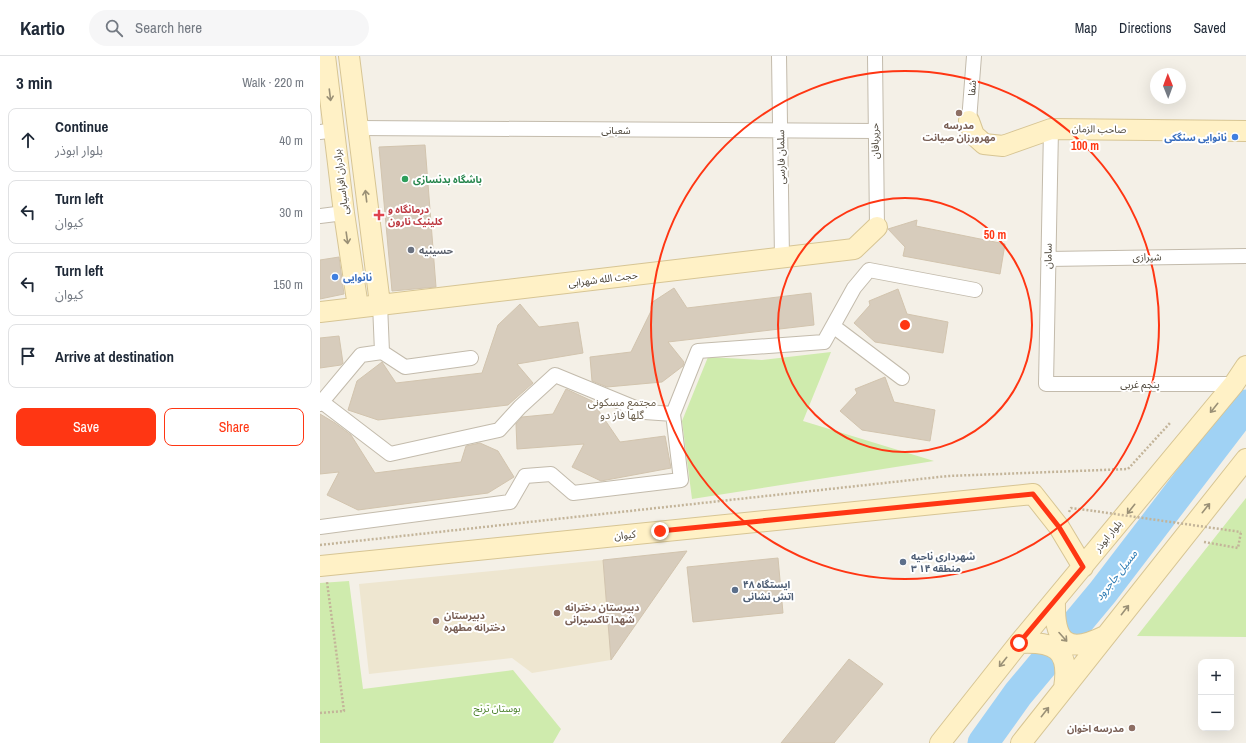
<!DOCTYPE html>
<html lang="en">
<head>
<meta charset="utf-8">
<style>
  body { margin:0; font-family:"Archivo Narrow","Noto Sans Arabic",sans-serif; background:#f6f6f7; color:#1f2937 }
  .controls { position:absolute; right:12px; bottom:12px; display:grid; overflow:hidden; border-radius:8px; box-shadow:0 4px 16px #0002 }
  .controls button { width:36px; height:36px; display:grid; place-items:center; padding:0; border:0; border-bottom:1px solid #e0e1e3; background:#fff; color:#1f2937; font:20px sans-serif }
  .compass { position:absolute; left:830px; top:12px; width:36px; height:36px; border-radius:50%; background:#fff; box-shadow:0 4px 16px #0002; rotate:359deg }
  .stop { position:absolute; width:12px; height:12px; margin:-9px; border:3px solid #ff3613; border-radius:50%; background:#fff }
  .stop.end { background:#ff3613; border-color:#fff; box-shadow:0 1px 4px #0008 }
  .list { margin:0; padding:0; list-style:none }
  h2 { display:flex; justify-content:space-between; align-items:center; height:52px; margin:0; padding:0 16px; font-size:17px }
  h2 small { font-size:13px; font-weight:400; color:#747a83 }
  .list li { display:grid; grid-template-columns:26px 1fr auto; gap:12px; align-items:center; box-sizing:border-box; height:64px; margin:0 8px 8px; padding:0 8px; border:1px solid #e0e1e3; border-radius:8px }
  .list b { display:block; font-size:15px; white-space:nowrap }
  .list p { margin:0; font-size:13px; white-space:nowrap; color:#747a83 }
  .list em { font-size:13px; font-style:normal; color:#747a83 }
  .actions { display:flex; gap:8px; padding:12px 16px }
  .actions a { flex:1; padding:9px 0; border:1px solid #ff3613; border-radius:8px; text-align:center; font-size:14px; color:#ff3613 }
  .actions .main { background:#ff3613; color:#fff }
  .icon { flex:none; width:22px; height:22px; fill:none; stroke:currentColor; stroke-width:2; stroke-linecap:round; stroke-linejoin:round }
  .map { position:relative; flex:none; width:926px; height:687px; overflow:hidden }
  header { display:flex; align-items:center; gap:24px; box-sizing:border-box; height:56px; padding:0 20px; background:#fff; border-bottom:1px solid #e0e1e3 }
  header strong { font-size:19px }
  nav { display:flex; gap:22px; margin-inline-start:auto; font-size:14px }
  .search { width:280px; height:36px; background:#f6f6f7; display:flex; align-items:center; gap:10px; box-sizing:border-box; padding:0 14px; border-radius:22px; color:#747a83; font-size:15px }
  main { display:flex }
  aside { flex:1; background:#fff }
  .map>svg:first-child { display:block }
</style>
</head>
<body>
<header>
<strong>Kartio</strong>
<div class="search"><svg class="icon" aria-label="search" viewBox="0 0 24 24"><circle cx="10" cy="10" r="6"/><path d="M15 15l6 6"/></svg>Search here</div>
<nav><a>Map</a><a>Directions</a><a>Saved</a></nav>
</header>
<main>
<aside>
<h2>3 min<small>Walk · 220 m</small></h2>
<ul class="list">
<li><svg class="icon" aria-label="ahead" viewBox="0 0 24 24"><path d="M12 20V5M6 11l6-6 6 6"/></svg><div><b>Continue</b><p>بلوار ابوذر</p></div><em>40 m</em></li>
<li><svg class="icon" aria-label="left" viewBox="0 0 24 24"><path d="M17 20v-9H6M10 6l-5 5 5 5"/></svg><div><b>Turn left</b><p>کیوان</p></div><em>30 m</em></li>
<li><svg class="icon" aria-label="left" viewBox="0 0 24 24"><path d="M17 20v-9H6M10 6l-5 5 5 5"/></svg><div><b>Turn left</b><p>کیوان</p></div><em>150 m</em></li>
<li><svg class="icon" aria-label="arrive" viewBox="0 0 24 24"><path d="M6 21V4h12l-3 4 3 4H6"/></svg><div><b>Arrive at destination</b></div></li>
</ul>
<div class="actions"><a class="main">Save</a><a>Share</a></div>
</aside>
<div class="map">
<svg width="926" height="687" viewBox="0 0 926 687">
  <rect width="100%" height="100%" fill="#f4f0e7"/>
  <!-- education -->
  <path fill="#eee6d0" d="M283,504L291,604L212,617L192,602L49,618L39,528Z"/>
  <!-- green -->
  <path fill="#cfebad" d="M511,296L483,365L614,405L372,443L362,365L388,301L442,304Z
    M926,442V581L817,580Z
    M29,525L43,633L193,614L241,673L233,687H0V527Z"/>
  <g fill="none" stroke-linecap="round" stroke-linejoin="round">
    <!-- river -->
    <path stroke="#a0d2f4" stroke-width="31" d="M663,687L698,638L783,536L926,349"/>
  </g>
  <!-- building -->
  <path fill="#d7ccbc" stroke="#d2c4ae" d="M105,89L116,231L72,235L59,91Z
    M597,164L596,170L685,188L680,218L583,200L585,191L568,173Z
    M19,201L24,238L0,243V204Z
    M354,232L367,252L491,237L494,269L348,286L364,306L363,310L342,326L287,331L272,325L270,301L311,296L333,251L331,247Z
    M578,233L587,258L628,266L623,297L555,286L534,267L550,249L549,245Z
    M200,248L219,271L258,266L263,297L197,308L213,327L188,349L58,364L28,354L37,325L62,306L76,327L162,317L178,269Z
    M19,280L23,307L21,309L0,312V282Z
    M565,321L574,346L615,354L610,385L542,374L520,355L537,337L535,333Z
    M246,333L272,345L300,386L345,380L351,412L281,425L252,411L264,388L197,393L196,368L202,361L233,358Z
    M0,358L15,367L31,379L55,417L141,406L146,390L160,387L178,395L194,421L168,437L38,454L7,439L19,416L0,418Z
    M367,495L291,604L283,504Z
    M458,502L463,557L373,566L367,511Z
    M529,603L563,628L514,687H461Z"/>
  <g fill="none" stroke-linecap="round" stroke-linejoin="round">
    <!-- street casing -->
    <g stroke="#c3bbac" stroke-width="16">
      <path id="street" d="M459,0L462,202
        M555,0L557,171
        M649,65L654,0
        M37,72L555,75
        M731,73L726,328H914
        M0,76L15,74
        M0,160L24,157
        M728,203L926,200
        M60,248L62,296
        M513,270L582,322
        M2,346L70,398L179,374L200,351L235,319L325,356L353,358
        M0,348L41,299L62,296L85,311L151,302
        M0,471L190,446L205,420L231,418L253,437L361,424L353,358L378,295L504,286L534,232L549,214L655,234"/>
    </g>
    <!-- secondary casing -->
    <g stroke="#d7c594" stroke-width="22">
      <path id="secondary" d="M5,0L24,157L38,251
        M29,0L60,248
        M649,65L654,79L664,88L683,90L731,73L926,75
        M0,256L534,193L557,171
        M0,510L713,438L739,471L763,511
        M735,545C734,586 746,599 785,580
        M699,587C736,585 750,594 744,632
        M620,687L699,587L914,328L926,310
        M701,687L926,403"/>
    </g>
    <!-- path -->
    <path stroke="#c3b499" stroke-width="2.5" stroke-dasharray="2 2" stroke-linecap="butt" d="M749,456L751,452L774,455
      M884,486L918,492L921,476
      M0,489L628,420L808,413L850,367
      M0,657L24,655L7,526"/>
    <!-- street -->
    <use href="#street" stroke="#fff" stroke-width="14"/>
    <!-- secondary -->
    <use href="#secondary" stroke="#fff1c6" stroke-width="20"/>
    <!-- path-bridge -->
    <path stroke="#c3b499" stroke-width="2.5" stroke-dasharray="2 2" stroke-linecap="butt" d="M774,455L921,476"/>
  </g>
  <!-- one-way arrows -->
  <defs><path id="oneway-shaft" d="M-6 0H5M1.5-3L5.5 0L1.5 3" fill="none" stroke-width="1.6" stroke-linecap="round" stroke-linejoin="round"/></defs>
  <g stroke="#9a9076">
    <use href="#oneway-shaft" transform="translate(10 39) rotate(83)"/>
    <use href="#oneway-shaft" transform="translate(46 140) rotate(-97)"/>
    <use href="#oneway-shaft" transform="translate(27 182) rotate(82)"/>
    <use href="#oneway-shaft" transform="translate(894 352) rotate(129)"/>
    <use href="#oneway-shaft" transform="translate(886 452) rotate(-51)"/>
    <use href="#oneway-shaft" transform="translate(811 453) rotate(129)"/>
    <use href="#oneway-shaft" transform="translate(805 554) rotate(-52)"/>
    <use href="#oneway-shaft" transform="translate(743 581) rotate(48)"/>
    <use href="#oneway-shaft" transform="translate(683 606) rotate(129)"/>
    <use href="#oneway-shaft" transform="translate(725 656) rotate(-52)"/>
  </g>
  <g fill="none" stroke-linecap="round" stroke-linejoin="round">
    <!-- route -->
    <path stroke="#ff3613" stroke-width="5" d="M340,475L713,438L739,471L763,511L699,587"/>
  </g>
  <!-- distance rings -->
  <g fill="none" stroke="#ff3613" stroke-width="2">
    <circle cx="585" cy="269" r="127"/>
    <circle cx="585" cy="269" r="254"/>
  </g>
  <!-- markers -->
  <g fill="#8d6e63" stroke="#fff" stroke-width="1.5">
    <circle cx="639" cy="57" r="4"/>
    <circle cx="237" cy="557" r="4"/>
    <circle cx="116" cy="565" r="4"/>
    <circle cx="812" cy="672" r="4"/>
  </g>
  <g fill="#3f7fe0" stroke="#fff" stroke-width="1.5">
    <circle cx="915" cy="81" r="4"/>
    <circle cx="15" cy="221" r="4"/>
  </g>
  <circle fill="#2e9e5b" stroke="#fff" stroke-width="1.5" cx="85" cy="123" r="4"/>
  <path fill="#e0444e" stroke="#fff" stroke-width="1.5" d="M57 153h4v4h4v4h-4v4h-4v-4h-4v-4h4z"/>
  <circle fill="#6b7280" stroke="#fff" stroke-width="1.5" cx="91" cy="194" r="4"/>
  <g fill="#5c6f8a" stroke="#fff" stroke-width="1.5">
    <circle cx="583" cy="506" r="4"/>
    <circle cx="415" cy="534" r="4"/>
  </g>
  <g text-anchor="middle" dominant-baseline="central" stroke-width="4" stroke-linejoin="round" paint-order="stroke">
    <!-- street labels -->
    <g font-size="10" fill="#484135" stroke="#fff">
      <text transform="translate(652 32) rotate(-86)">شفا</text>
      <text transform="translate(779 73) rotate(1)">صاحب الزمان</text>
      <text x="296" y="74">شعبانی</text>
      <text transform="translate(555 85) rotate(-91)">حریربافان</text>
      <text transform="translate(461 101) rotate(-91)">سلمان فارسی</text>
      <text transform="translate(21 126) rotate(-97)">برادران افراسیابی</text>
      <text transform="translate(728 200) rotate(-89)">سامان</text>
      <text transform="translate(827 201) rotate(-1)">شیرازی</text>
      <text transform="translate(283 223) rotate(-7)">حجت الله شهرابی</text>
      <text x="820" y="328">پنجم غربی</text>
      <text transform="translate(305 479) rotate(-6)">کیوان</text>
      <text transform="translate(788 480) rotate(-51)">بلوار ابوذر</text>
    </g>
    <!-- education labels -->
    <g font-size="10" font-weight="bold" fill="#785e54" stroke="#fff" text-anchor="start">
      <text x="639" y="69" text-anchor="middle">مدرسه<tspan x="639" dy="12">مهرورزان صیانت</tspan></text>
      <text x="245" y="551">دبیرستان دخترانه<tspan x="245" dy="12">شهدا تاکسیرانی</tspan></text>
      <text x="124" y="559">دبیرستان<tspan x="124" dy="12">دخترانه مطهره</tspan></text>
      <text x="804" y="672" text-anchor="end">مدرسه اخوان</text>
    </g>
    <!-- shop labels -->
    <g font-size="10" font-weight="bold" fill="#366cbe" stroke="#fff" text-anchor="end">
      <text x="907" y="81">نانوایی سنگکی</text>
      <text x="23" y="221" text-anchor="start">نانوایی</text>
    </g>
    <!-- leisure labels -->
    <g font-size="10" font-weight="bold" fill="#27864d" stroke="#fff" text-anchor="start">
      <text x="93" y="123">باشگاه بدنسازی</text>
    </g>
    <!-- health labels -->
    <g font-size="10" font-weight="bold" fill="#be3a42" stroke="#fff" text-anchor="start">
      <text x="68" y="153">درمانگاه و<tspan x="68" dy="12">کلینیک نارون</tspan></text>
    </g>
    <!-- worship labels -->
    <g font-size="10" font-weight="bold" fill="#5b616d" stroke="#fff" text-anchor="start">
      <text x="99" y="194">حسینیه</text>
    </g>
    <!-- service labels -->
    <g font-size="10" font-weight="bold" fill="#4e5e75" stroke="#fff" text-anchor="start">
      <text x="591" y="500">شهرداری ناحیه<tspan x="591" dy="12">۳ منطقه ۱۴</tspan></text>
      <text x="423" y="528">ایستگاه ۴۸<tspan x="423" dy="12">اتش نشانی</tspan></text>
    </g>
    <!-- park labels -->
    <g font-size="10" fill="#467d25" stroke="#fff">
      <text x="177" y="652">بوستان ترنج</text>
    </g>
    <!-- neighbourhood labels -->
    <g font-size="11" fill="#6b5f4c" stroke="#fff">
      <text x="302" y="346">مجتمع مسکونی<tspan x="302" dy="13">گلها فاز دو</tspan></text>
    </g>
    <!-- water labels -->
    <g font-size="11" font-style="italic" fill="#2778b2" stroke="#fff">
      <text transform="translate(796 519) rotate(-52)">مسیل جاجرود</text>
    </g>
  </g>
  <circle cx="585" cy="269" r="6" fill="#ff3613" stroke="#fff" stroke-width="2"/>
  <g font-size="12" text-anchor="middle" font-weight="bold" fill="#ff3613" stroke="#fff" stroke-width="4" stroke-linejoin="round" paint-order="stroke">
    <text x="765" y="94">100 m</text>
    <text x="675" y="183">50 m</text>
  </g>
</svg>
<div class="controls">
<button>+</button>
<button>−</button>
</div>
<svg class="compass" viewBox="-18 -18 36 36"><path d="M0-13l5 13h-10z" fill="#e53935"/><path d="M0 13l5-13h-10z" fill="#747a83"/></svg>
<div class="stop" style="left:699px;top:587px"></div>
<div class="stop end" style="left:340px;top:475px"></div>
</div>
</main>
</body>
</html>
